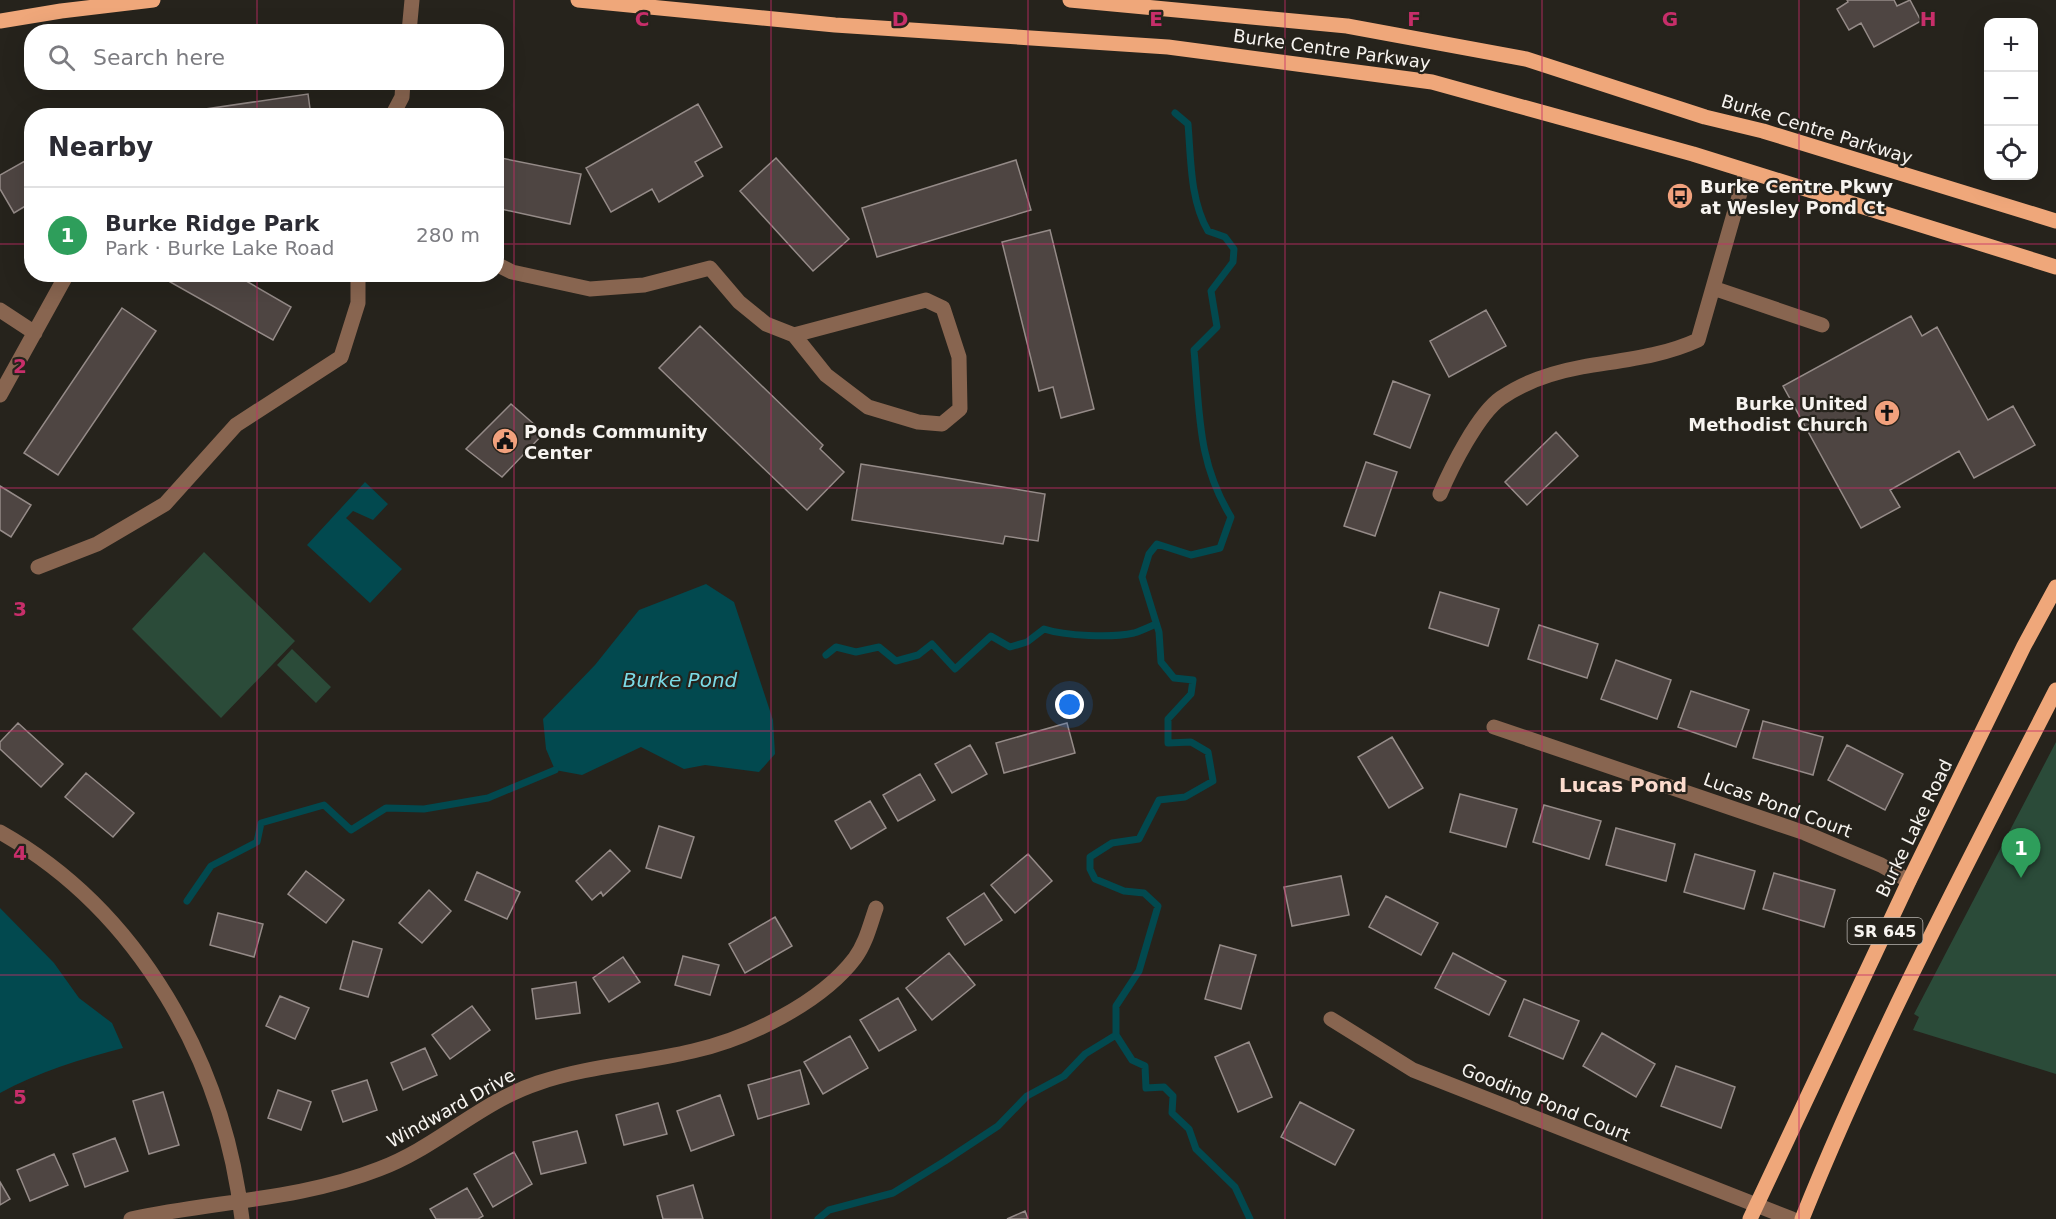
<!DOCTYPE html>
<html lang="en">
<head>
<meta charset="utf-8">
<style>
  body { margin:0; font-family:"DejaVu Sans",sans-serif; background:#f7f7f7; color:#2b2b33 }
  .controls { position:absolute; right:18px; top:18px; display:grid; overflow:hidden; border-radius:12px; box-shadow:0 6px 24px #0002 }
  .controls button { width:54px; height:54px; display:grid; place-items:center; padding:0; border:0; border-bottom:2px solid #e1e1e2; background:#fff; color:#2b2b33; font:30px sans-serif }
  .you { position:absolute; left:1070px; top:705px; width:21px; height:21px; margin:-15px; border:4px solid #fff; border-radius:50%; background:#1a73e8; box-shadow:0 0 0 9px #1a73e833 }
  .badge { display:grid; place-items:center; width:39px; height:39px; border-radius:50%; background:#1a73e8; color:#fff; font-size:20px; font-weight:700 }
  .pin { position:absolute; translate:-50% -50px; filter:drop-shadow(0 2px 3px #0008) }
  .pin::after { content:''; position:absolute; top:32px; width:21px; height:18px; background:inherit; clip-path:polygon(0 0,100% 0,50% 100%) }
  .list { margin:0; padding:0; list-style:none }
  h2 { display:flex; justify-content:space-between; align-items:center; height:78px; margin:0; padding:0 24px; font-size:26px }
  h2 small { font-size:20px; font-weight:400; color:#7c7c81 }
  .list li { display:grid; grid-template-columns:39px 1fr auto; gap:18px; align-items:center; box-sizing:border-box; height:96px; padding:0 24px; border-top:2px solid #e1e1e2 }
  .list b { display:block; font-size:22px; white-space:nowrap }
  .list p { margin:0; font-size:20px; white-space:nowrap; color:#7c7c81 }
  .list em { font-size:20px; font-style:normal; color:#7c7c81 }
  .icon { flex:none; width:33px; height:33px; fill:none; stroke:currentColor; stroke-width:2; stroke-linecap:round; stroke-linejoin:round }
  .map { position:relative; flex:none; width:2056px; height:1219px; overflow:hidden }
  .search { position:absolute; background:#fff; box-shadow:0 6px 24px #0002; left:24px; top:24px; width:480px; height:66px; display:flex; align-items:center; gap:15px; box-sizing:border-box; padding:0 21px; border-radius:24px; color:#7c7c81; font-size:22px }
  .panel { position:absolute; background:#fff; box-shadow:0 6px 24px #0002; left:24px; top:108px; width:480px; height:174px; border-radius:24px }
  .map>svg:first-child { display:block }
</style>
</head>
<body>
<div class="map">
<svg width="2056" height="1219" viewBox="0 0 2056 1219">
  <rect width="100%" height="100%" fill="#26231c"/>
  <!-- green -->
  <path fill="#2b4b39" d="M204,552L295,641L221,718L132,629Z
    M292,649L331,687L316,703L277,665Z
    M2056,742V1074L1913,1030L1919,1017L1914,1014Z"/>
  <!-- water -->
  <path fill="#02494f" d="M365,482L388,504L373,520L353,511L346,518L402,569L370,603L307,545Z
    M706,584L734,602L773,720L775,754L759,772L705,765L684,769L641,747L582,775L555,770L546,749L543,719L595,665L639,610Z
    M0,908L54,963L79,998L112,1023L123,1048C81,1059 38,1072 0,1093Z"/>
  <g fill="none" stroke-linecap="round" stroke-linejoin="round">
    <!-- stream -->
    <path stroke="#02494f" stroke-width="7" d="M1175,113L1188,124C1191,159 1190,200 1208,231L1225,237L1234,249L1233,262L1211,291L1217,327L1194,350C1200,413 1197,461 1231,517L1220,548L1191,555L1157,544L1149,554L1142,577L1159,632L1161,662L1174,678L1193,680L1191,694L1168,719V743L1191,742L1208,752L1213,781L1185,797L1159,800L1139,839L1112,843L1090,857V869L1095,879L1124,891L1144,893L1158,906L1139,971L1116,1006V1035L1132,1060L1145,1066L1146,1088L1164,1087L1173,1096L1172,1113L1189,1129L1196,1149L1235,1187L1250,1219
      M826,655L836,647L856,652L879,647L896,661L918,655L932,644L955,669L991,636L1010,647L1027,642L1044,629C1065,636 1112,638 1134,633C1141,631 1149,627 1156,624
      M187,901L211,866L257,842L261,823L324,805L351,830L386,808L424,809L488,798L555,770
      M818,1219L829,1210L893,1193L945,1161L998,1126L1027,1096L1064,1076L1085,1054L1116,1035"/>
  </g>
  <!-- building -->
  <path fill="#4e4542" stroke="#958b88" stroke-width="1.5" d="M1847,0H1894L1897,6L1910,0L1921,21L1874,47L1861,23L1849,30L1837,9L1848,2Z
    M308,94L311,116H199V110Z
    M698,104L722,147L695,162L703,176L659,202L652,189L611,212L586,168Z
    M32,157V202L14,213L0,189V175Z
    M496,157L581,174L570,224L496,208Z
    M776,158L849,239L813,271L740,191Z
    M1016,160L1031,210L877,257L862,208Z
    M1050,230L1094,409L1061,418L1053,387L1039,391L1002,242Z
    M156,274H234L291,307L273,340Z
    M122,308L156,331L58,475L24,453Z
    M1486,310L1506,346L1449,377L1430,341Z
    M1911,316L1922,336L1937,327L1988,420L2013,406L2035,445L1974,478L1959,451L1890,490L1900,507L1861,528L1783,386Z
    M700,326L823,445L820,449L844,472L807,510L659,368Z
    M1393,381L1430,395L1410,448L1374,434Z
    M511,404L544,433L502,477L466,449Z
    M1556,432L1578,456L1527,505L1505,482Z
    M1366,462L1397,472L1375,536L1344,526Z
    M861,464L1045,494L1038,541L1005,536L1003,544L852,520Z
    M0,486L31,505L11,537L0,530Z
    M1440,592L1499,609L1488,646L1429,628Z
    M1539,625L1598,644L1587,678L1528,659Z
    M1616,660L1671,680L1657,719L1601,699Z
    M1691,691L1749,710L1736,747L1678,727Z
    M1763,721L1823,737L1813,775L1753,758Z
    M18,723L63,764L41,787L0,749V742Z
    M1067,723L1075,753L1004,773L996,743Z
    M1392,737L1423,788L1389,808L1358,757Z
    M970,745L987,774L952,793L935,764Z
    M1847,745L1903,774L1885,810L1828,780Z
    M86,773L134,813L113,837L65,797Z
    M920,774L935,800L898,821L883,795Z
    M1460,794L1517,809L1506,847L1450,832Z
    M870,801L886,828L851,849L835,821Z
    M1544,805L1601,821L1589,859L1533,842Z
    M659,826L694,837L681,878L646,868Z
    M1616,828L1675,844L1666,881L1606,865Z
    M610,850L630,871L603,896L601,892L592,900L576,881Z
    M1028,854L1052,881L1015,913L991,885Z
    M1695,854L1755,871L1744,909L1684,892Z
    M306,871L344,900L326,923L288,894Z
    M477,872L520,892L507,919L465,900Z
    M1774,873L1835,890L1824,927L1763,909Z
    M1341,876L1349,915L1292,926L1284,887Z
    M429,890L451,911L422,943L399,923Z
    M984,893L1002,920L965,945L947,918Z
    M1386,896L1438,923L1421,955L1369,927Z
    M218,913L263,924L254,957L210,945Z
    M775,917L792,946L745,973L729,944Z
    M353,941L382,949L368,997L340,989Z
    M1220,945L1256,955L1241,1009L1205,999Z
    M949,953L975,985L932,1020L906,988Z
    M1453,953L1506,981L1489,1015L1435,988Z
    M683,956L719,965L710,995L675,985Z
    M623,957L640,982L609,1002L593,978Z
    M576,982L580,1013L536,1019L532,989Z
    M280,996L309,1008L295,1039L266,1026Z
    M898,998L916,1030L879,1051L860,1020Z
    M1524,999L1579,1021L1563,1059L1509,1036Z
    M472,1006L490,1030L450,1059L432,1035Z
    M1602,1033L1655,1064L1636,1097L1583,1066Z
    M850,1036L868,1068L823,1094L804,1062Z
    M1249,1042L1272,1097L1238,1112L1215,1057Z
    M425,1048L437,1075L403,1090L391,1063Z
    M1676,1066L1735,1087L1721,1128L1661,1106Z
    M800,1070L809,1104L758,1119L748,1085Z
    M367,1080L377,1110L343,1122L332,1091Z
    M278,1090L311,1102L301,1130L268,1118Z
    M163,1092L179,1145L149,1154L133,1101Z
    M720,1095L734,1135L691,1151L677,1111Z
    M1300,1102L1354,1130L1335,1165L1281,1137Z
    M658,1103L667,1134L624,1145L616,1115Z
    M577,1131L586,1163L541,1174L533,1142Z
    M115,1138L128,1171L85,1187L73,1154Z
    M514,1152L532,1184L493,1207L474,1174Z
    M54,1154L68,1185L30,1201L17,1170Z
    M0,1182L10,1199L0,1205Z
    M693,1185L703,1219H663L657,1196Z
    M467,1188L483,1216L478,1219H436L430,1209Z
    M1025,1211L1028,1219H1007Z"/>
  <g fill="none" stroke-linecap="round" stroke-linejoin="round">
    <!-- minor -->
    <path stroke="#886550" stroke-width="15" d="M409,32L412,0
      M392,116L402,97L403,82
      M496,264L512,272L590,289L644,285L710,268L739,302L766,324L794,335L826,375L868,407L918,422L942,424L960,409L959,357L943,308L926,300L794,335
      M1713,288L1822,325
      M0,310L35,333
      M0,395L67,274
      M1440,494C1451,468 1478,414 1501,398C1524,382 1555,372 1582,367C1622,360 1661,357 1698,340L1746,172
      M38,567L97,544L165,504L236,425L341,357L358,303V274
      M1494,727L1805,833L1881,865L1909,881
      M0,832C140,911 224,1063 242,1219
      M1331,1019L1413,1070L1792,1219
      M131,1219C214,1201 300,1200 379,1169C436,1148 480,1102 538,1083C591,1065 640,1064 693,1051C747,1039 821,1003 855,958C866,943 870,925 876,908"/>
    <!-- major -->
    <path stroke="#efa77a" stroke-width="15" d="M578,0L835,25L1168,47L1432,82L1693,154L2056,267
      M1070,0L1347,26L1526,59L1705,117L1763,131L2056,221
      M0,21L61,11L153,0
      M1750,1219L1909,881L2024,646L2056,587
      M1802,1219C1875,1037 1967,864 2056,690"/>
  </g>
  <!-- grid -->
  <path fill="none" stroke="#c72e6a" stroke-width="1.5" stroke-opacity="0.55" d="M257,0V32M514,0V1219M771,0V1219M1028,0V1219M1285,0V1219M1542,0V1219M1799,0V1219M257,82V116M0,244H32M496,244H2056M257,274V1219M0,488H2056M0,731H2056M0,975H2056"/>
  <!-- icons -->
  <defs>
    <g id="bus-disc" transform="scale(1.35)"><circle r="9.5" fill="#f1a17d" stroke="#26231c"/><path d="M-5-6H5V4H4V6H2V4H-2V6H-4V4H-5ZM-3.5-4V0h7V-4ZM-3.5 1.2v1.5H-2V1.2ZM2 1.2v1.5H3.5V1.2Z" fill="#111"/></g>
    <g id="church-disc" transform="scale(1.35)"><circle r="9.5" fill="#f1a17d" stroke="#26231c"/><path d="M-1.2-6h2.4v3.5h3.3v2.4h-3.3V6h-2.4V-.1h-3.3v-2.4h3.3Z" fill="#111"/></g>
    <g id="civic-disc" transform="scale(1.35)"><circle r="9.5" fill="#f1a17d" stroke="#26231c"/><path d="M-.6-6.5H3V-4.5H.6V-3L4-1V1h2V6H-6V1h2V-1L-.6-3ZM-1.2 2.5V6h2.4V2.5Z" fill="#111"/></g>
  </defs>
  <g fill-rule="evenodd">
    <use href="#bus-disc" x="1680" y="196"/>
    <use href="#church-disc" x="1887" y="413"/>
    <use href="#civic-disc" x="505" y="441"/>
  </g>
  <g text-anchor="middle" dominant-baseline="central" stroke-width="4.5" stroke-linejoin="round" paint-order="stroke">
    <!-- shield labels -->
    <rect fill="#26231c" stroke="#b8b5b0" stroke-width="1.5" x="1847.5" y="918" width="75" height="26" rx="4.5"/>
    <g font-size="16" font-weight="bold" fill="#f7f4f0">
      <text x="1885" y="931">SR 645</text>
    </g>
    <!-- street labels -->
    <g font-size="18" fill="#f7f4f0" stroke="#26231c">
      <text transform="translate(1332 49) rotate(8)">Burke Centre Parkway</text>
      <text transform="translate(1817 129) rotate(17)">Burke Centre Parkway</text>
      <text transform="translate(1778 805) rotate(20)">Lucas Pond Court</text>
      <text transform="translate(1914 828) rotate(-64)">Burke Lake Road</text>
      <text transform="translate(1546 1102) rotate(22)">Gooding Pond Court</text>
      <text transform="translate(451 1108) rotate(-29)">Windward Drive</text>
    </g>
    <!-- poi labels -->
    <g font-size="18" font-weight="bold" fill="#f7f4f0" stroke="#26231c" text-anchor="start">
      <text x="1700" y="186">Burke Centre Pkwy<tspan x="1700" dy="21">at Wesley Pond Ct</tspan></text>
      <text x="1868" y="403" text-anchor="end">Burke United<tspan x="1868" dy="21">Methodist Church</tspan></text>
      <text x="524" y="431">Ponds Community<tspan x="524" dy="21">Center</tspan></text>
    </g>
    <!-- water labels -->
    <g font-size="20" font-style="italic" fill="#7bdbe6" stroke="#26231c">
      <text x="680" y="680">Burke Pond</text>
    </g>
    <!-- neighbourhood labels -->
    <g font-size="20" font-weight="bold" fill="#fcdcce" stroke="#26231c">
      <text x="1623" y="785">Lucas Pond</text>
    </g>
  </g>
  <g font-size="20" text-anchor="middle" font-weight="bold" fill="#c72e6a" stroke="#26231c" stroke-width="4.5" stroke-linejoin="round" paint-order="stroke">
    <text x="642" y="26">C</text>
    <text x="900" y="26">D</text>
    <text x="1156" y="26">E</text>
    <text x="1414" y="26">F</text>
    <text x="1670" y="26">G</text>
    <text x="1928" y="26">H</text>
    <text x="20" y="373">2</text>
    <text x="20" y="616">3</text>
    <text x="20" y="860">4</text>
    <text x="20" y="1104">5</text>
  </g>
</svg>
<div class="controls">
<button>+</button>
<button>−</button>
<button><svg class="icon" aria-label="locate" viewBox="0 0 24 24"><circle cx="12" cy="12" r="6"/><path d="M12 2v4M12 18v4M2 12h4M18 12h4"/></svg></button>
</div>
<div class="you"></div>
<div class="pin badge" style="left:2021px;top:878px;background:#2e9e5b">1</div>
<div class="search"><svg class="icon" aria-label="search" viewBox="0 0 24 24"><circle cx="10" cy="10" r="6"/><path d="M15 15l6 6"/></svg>Search here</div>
<section class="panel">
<h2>Nearby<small></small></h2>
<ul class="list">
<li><span class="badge" style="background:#2e9e5b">1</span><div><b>Burke Ridge Park</b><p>Park · Burke Lake Road</p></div><em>280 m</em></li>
</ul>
</section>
</div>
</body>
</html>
